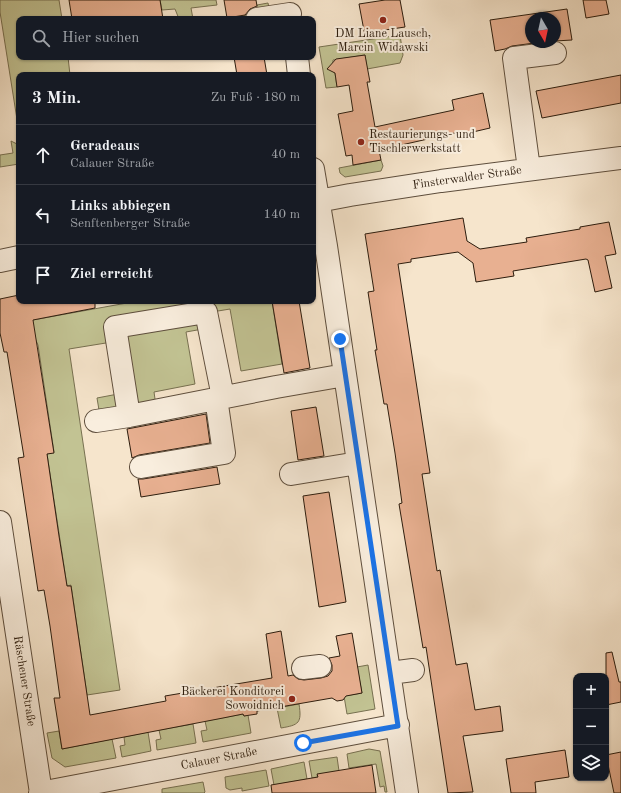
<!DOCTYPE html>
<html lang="de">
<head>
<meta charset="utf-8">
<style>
  body { margin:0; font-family:"Old Standard TT",serif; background:#242831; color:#f1f3f6 }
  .controls { position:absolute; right:12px; bottom:12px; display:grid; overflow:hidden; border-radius:8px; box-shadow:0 1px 3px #0004 }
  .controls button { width:36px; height:36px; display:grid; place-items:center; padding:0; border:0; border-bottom:1px solid #363941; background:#171b24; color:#f1f3f6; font:20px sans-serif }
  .compass { position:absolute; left:525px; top:12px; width:36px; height:36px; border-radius:50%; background:#171b24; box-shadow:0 1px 3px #0004; rotate:171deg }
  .stop { position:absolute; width:12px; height:12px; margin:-9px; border:3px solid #1a73e8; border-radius:50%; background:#fff }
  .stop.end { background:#1a73e8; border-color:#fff; box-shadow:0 1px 4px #0008 }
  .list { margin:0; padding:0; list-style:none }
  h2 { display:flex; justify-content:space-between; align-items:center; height:52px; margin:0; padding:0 16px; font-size:17px }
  h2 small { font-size:13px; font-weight:400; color:#9ea1a6 }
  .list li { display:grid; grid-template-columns:26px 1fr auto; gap:12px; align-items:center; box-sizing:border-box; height:60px; padding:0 16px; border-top:1px solid #363941 }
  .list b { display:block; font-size:15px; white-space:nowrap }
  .list p { margin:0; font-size:13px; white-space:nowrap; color:#9ea1a6 }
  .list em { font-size:13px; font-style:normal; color:#9ea1a6 }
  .icon { flex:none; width:22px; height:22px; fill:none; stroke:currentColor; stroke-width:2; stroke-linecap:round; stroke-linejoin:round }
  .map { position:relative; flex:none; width:621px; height:793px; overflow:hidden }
  .search { position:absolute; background:#171b24; box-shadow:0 1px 3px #0004; left:16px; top:16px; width:300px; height:44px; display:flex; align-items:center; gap:10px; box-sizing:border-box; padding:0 14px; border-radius:8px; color:#9ea1a6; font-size:15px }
  .panel { position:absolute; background:#171b24; box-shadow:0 1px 3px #0004; left:16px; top:72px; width:300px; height:232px; border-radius:8px }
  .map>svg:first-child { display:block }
</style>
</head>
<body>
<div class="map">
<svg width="621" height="793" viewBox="0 0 621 793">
  <rect width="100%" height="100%" fill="#f6e5cc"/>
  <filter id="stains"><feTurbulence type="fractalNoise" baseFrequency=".005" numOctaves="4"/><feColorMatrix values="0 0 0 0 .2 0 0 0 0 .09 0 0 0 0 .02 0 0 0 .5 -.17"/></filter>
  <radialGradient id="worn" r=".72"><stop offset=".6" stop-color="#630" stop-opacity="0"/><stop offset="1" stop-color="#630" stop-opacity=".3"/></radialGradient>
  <!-- green -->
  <path fill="#c2c393" stroke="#777050" d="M0,0H59L62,19H19V57H68L70,75H19V132L0,12Z
    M160,0H216L217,5L191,8L193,19H179L175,9L162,10Z
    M268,3L270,13L268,15L239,19H227L258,13L257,5Z
    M400,35L403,55L400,63L367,69L365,55L333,60C333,66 328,69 335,73L337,87L326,88L319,47Z
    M11,141L19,145V164L0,167V155L13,153Z
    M381,160L383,166L381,171L345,177L340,173L339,168Z
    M138,301H272L282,364L241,371L230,309L212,312L214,327L186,332L195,384L154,392L156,406L100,416L97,398L118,394L112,342L69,349L120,690L87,695L71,585L67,586L47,454L54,452L38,345L27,321Z
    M368,665L375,709L347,714L344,696L362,693L357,667Z
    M299,704C302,723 299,725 281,728L277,708Z
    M243,714L244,716L248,715L251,733L203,742L201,731L207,730L205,721Z
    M193,724L196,743L157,750L156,740L161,739L159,730Z
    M59,731L62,749L112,739L116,758L65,767L52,758L47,733Z
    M148,732L151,751L122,757L120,746L125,745L124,737Z
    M369,749L380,751L387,792H385L384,786L380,787L376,764L349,768L347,754Z
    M337,757L339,771L317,775L318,777L312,778L309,761Z
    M304,762L307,779L274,785L271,769Z
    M266,770L269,786L242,791V788L230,790L226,788L225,777Z
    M203,782L205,792L204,793H162V789Z"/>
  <!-- building -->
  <path fill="#e8b091" stroke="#2c1c0d" d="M69,0H160L163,19H72Z
    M224,0H256L257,6L250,9L245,15L227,18Z
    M385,0H400L405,27L385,30V33L365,36L359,4Z
    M583,0H606L609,14L586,18Z
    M567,9L572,40L555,41V18H531V42H542L512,46L505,49L495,51L490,20Z
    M365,55L370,82H367L375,127L454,110L452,100L483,93L490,128L460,135L459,132L379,150L381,160L353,165L352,155L346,156L338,114L353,111L349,85L337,87L335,73L327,69L336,59Z
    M234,57H264L267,75H237Z
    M621,75V103L542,118L536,91Z
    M463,218L467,241L480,249L527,242L526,238L580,229V227L609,222L616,254L605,256L612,288L595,292L588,260L586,259L513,271L514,276L476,282L473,263L458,252L411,259V262L398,264L430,473L422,474L437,571L440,570L456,665L467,663L475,710L500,706L503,731L463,736L473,792L448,793L426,647L423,648L399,504L402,503L395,453L387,404H384L375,350H377L368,292L374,291L365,234Z
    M19,295V301H95V308L33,320L54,453L47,454L59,536L67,586H71L90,715L166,701L165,696L272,678L266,634L281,631L288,676L293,675L298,679L304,680L321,678L328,676L332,671V665L329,658L340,656L336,636L352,633L362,693L346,696L343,700L337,701L332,698L257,711V714L244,716L243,714L223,718L62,749L54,698H60L50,626L44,590L38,591L18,458L24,457L7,352H4L0,333V299Z
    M272,301H299L310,368L284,373Z
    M316,407L324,456L298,460L291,411Z
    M206,414L210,443L139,455L132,458L127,429Z
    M217,467L220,484L141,497L138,479H143Z
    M329,492L346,602L319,607L303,496Z
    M612,652L619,682H621V702L606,705V653Z
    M565,750L569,777L535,782L536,793H511L506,759Z
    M621,752V793H614L606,755Z
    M372,765L376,793H272L271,785L318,777L317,774Z"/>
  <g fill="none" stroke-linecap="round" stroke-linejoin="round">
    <!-- minor casing -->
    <g stroke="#5e4e3d" stroke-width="24">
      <path id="minor" d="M257,19L290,14
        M297,57L299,75
        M313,169L326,246L407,793
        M529,169L514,58L555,53
        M313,202L350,195L441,181L621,158
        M0,261L19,257
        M129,416L115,327L206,312L223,397
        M96,421L129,416L276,387L345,375
        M141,467L224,453L216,398
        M291,474L358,463
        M0,522L41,793
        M303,668L320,666
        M390,673L413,670
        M40,793L398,725"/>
    </g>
    <!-- minor -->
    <use href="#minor" stroke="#f9eede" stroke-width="22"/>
  </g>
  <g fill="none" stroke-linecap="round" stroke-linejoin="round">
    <!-- route -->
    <path stroke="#1a73e8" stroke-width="5" d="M303,743L398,726L340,339"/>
  </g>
  <!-- markers -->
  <g fill="#8f2418" stroke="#f9eede" stroke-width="1.5">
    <circle cx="383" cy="20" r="4"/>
    <circle cx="361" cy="142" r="4"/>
    <circle cx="292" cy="699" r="4"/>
  </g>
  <g text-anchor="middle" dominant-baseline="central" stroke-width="4" stroke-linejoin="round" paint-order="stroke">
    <!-- poi labels -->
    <g font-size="12" fill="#2c1c0d" stroke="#f9eede">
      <text x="383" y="34">DM Liane Lausch,<tspan x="383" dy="14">Marcin Widawski</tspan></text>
      <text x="369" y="135" text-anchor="start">Restaurierungs- und<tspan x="369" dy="14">Tischlerwerkstatt</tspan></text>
      <text x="284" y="692" text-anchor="end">Bäckerei Konditorei<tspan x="284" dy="14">Sowoidnich</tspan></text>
    </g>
    <!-- street labels -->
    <g font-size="12" fill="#2c1c0d" stroke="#f9eede">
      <text transform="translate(467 178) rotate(-8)">Finsterwalder Straße</text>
      <text transform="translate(24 681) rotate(81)">Räschener Straße</text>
      <text transform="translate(219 759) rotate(-11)">Calauer Straße</text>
    </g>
  </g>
  <rect width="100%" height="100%" filter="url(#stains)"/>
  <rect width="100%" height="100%" fill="url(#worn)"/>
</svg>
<div class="controls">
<button>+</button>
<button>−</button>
<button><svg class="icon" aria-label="layers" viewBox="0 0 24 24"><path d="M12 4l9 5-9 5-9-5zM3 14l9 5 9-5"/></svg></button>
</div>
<svg class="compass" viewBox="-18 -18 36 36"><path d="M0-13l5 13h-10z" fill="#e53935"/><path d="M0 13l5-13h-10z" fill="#9ea1a6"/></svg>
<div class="stop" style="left:303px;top:743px"></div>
<div class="stop end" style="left:340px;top:339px"></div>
<div class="search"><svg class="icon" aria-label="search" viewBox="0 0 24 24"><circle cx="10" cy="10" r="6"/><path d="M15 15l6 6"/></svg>Hier suchen</div>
<section class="panel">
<h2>3 Min.<small>Zu Fuß · 180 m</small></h2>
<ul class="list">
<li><svg class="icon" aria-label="ahead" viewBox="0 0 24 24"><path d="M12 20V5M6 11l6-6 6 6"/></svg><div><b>Geradeaus</b><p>Calauer Straße</p></div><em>40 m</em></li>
<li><svg class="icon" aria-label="left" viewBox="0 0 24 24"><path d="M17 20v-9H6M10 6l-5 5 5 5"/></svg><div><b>Links abbiegen</b><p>Senftenberger Straße</p></div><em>140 m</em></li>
<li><svg class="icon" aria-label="arrive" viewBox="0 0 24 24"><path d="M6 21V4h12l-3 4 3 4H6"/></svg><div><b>Ziel erreicht</b></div></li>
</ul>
</section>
</div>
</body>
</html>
